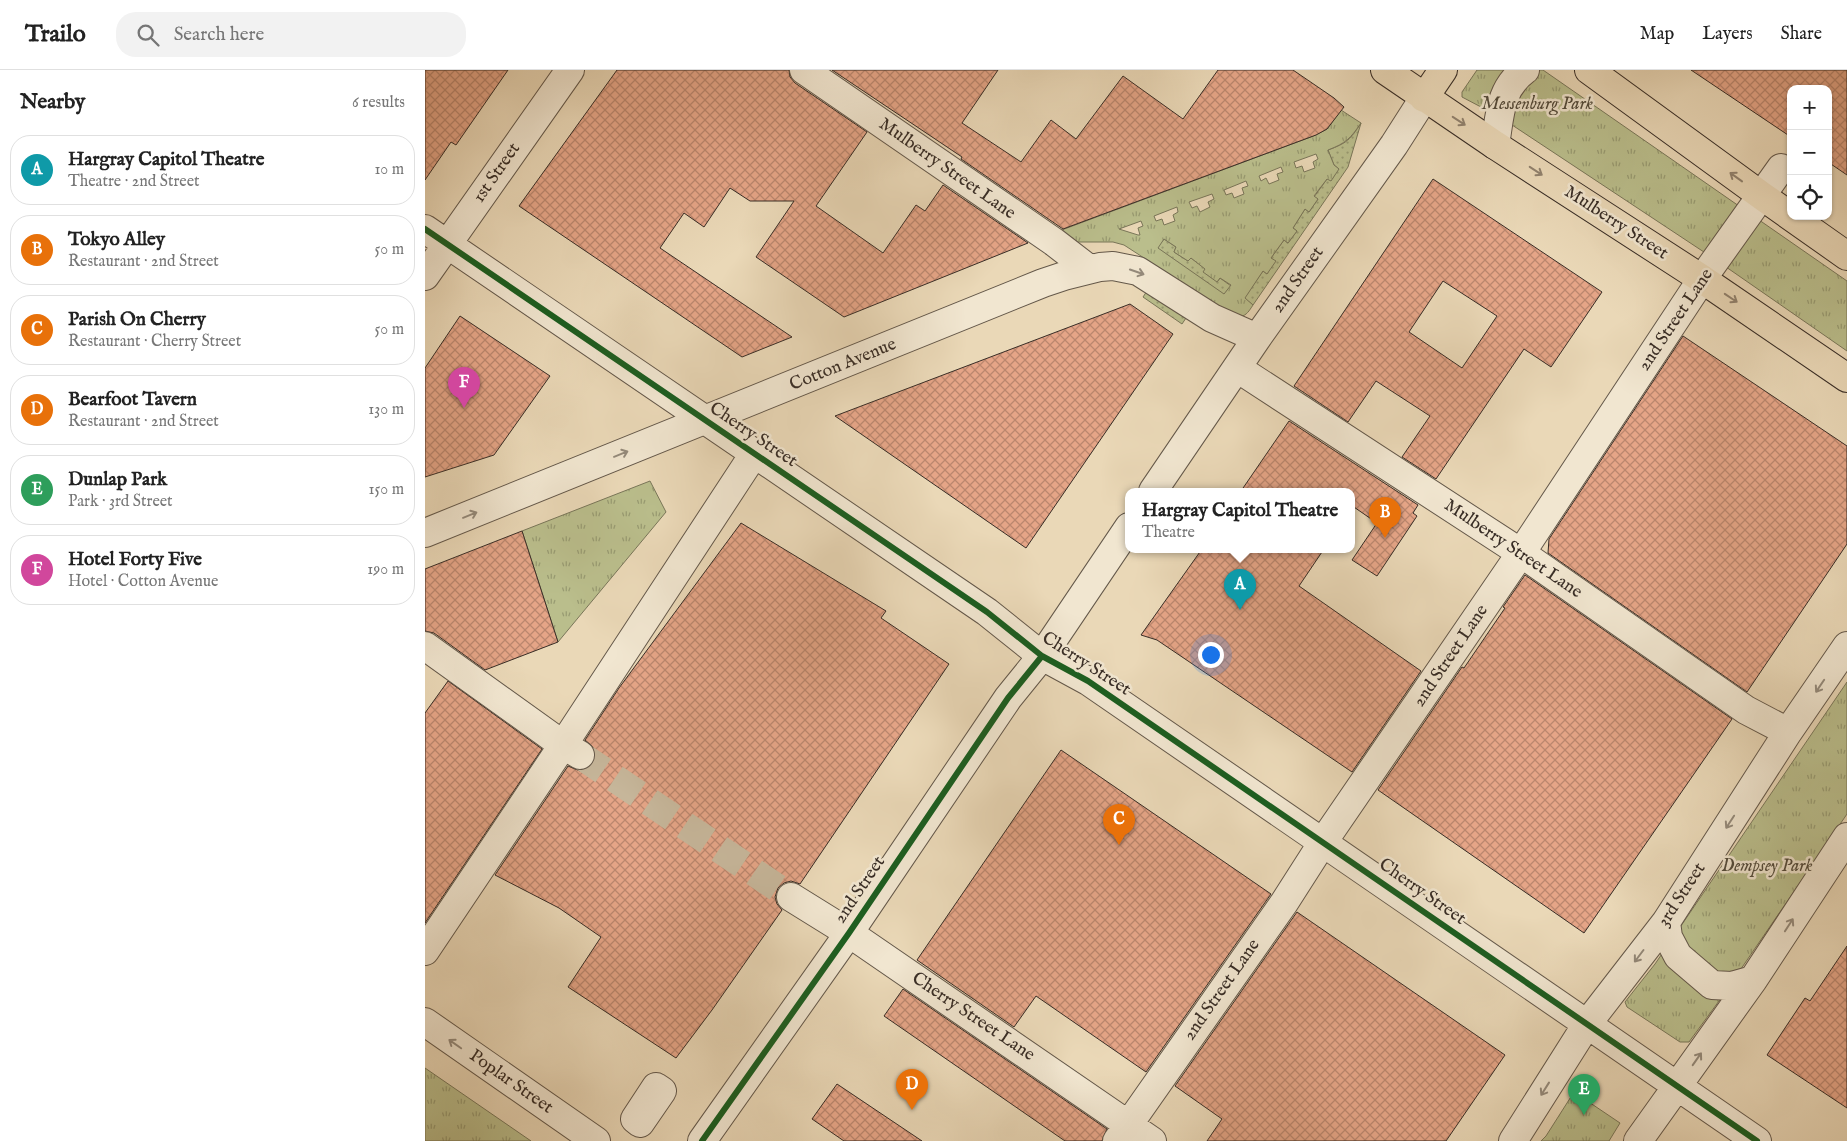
<!DOCTYPE html>
<html lang="en">
<head>
<meta charset="utf-8">
<style>
  body { margin:0; font-family:"IM FELL English",serif; background:#f2f2f2; color:#222 }
  .controls { position:absolute; right:15px; top:15px; display:grid; overflow:hidden; border-radius:10px; box-shadow:0 1px 4px #0004 }
  .controls button { width:45px; height:45px; display:grid; place-items:center; padding:0; border:0; border-bottom:1px solid #e0e0e0; background:#fff; color:#222; font:25px sans-serif }
  .you { position:absolute; left:785px; top:584px; width:18px; height:18px; margin:-12px; border:4px solid #fff; border-radius:50%; background:#1a73e8; box-shadow:0 0 0 8px #1a73e833 }
  .badge { display:grid; place-items:center; width:32px; height:32px; border-radius:50%; background:#8f2418; color:#fff; font-size:16px; font-weight:700 }
  .pin { position:absolute; translate:-50% -41px; filter:drop-shadow(0 1px 2px #0008) }
  .pin::after { content:''; position:absolute; top:26px; width:18px; height:15px; background:inherit; clip-path:polygon(0 0,100% 0,50% 100%) }
  .popup { position:absolute; left:700px; top:418px; width:230px; height:65px; box-sizing:border-box; display:grid; place-content:center; border-radius:10px; background:#fff; filter:drop-shadow(0 1px 4px #0005); font-size:16px; white-space:nowrap; color:#767676 }
  .popup b { font-size:19px; color:#222 }
  .popup::after { content:''; position:absolute; left:50%; top:100%; margin-left:-10px; border:10px solid transparent; border-top-color:#fff }
  .list { margin:0; padding:0; list-style:none }
  h2 { display:flex; justify-content:space-between; align-items:center; height:65px; margin:0; padding:0 20px; font-size:21px }
  h2 small { font-size:16px; font-weight:400; color:#767676 }
  .list li { display:grid; grid-template-columns:32px 1fr auto; gap:15px; align-items:center; box-sizing:border-box; height:70px; margin:0 10px 10px; padding:0 10px; border:1px solid #e0e0e0; border-radius:20px }
  .list b { display:block; font-size:19px; white-space:nowrap }
  .list p { margin:0; font-size:16px; white-space:nowrap; color:#767676 }
  .list em { font-size:16px; font-style:normal; color:#767676 }
  .icon { flex:none; width:28px; height:28px; fill:none; stroke:currentColor; stroke-width:2; stroke-linecap:round; stroke-linejoin:round }
  .map { position:relative; flex:none; width:1422px; height:1071px; overflow:hidden }
  header { display:flex; align-items:center; gap:30px; box-sizing:border-box; height:70px; padding:0 25px; background:#fff; border-bottom:1px solid #e0e0e0 }
  header strong { font-size:24px }
  nav { display:flex; gap:28px; margin-inline-start:auto; font-size:18px }
  .search { width:350px; height:45px; background:#f2f2f2; display:flex; align-items:center; gap:12px; box-sizing:border-box; padding:0 18px; border-radius:20px; color:#767676; font-size:19px }
  main { display:flex }
  aside { flex:1; background:#fff }
  .map>svg:first-child { display:block }
</style>
</head>
<body>
<header>
<strong>Trailo</strong>
<div class="search"><svg class="icon" aria-label="search" viewBox="0 0 24 24"><circle cx="10" cy="10" r="6"/><path d="M15 15l6 6"/></svg>Search here</div>
<nav><a>Map</a><a>Layers</a><a>Share</a></nav>
</header>
<main>
<aside>
<h2>Nearby<small>6 results</small></h2>
<ul class="list">
<li><span class="badge" style="background:#0f9aa8">A</span><div><b>Hargray Capitol Theatre</b><p>Theatre · 2nd Street</p></div><em>10 m</em></li>
<li><span class="badge" style="background:#e8710a">B</span><div><b>Tokyo Alley</b><p>Restaurant · 2nd Street</p></div><em>50 m</em></li>
<li><span class="badge" style="background:#e8710a">C</span><div><b>Parish On Cherry</b><p>Restaurant · Cherry Street</p></div><em>50 m</em></li>
<li><span class="badge" style="background:#e8710a">D</span><div><b>Bearfoot Tavern</b><p>Restaurant · 2nd Street</p></div><em>130 m</em></li>
<li><span class="badge" style="background:#2e9e5b">E</span><div><b>Dunlap Park</b><p>Park · 3rd Street</p></div><em>150 m</em></li>
<li><span class="badge" style="background:#d1479c">F</span><div><b>Hotel Forty Five</b><p>Hotel · Cotton Avenue</p></div><em>190 m</em></li>
</ul>
</aside>
<div class="map">
<svg width="1422" height="1071" viewBox="0 0 1422 1071">
  <defs>
    <pattern id="grass-dots" width="8" height="8" patternUnits="userSpaceOnUse" patternTransform="scale(1.25)"><rect width="8" height="8" fill="#babe8c"/><path d="M2 2h.1M6 6h.1" fill="none" stroke="#989b72" stroke-width="1.8" stroke-linecap="round"/></pattern>
    <pattern id="park-tufts" width="24" height="20" patternUnits="userSpaceOnUse" patternTransform="scale(1.25)"><rect width="24" height="20" fill="#babe8c"/><path d="M3 7l-1-3M5 7V3M7 7l1-3M15 17l-1-3M17 17v-4M19 17l1-3" fill="none" stroke="#989b72"/></pattern>
    <pattern id="building-cross-hatch" width="8" height="8" patternUnits="userSpaceOnUse" patternTransform="scale(1.25)"><rect width="8" height="8" fill="#e5a587"/><path d="M0 0l8 8M0 8l8-8" fill="none" stroke="#bb876e"/></pattern>
  </defs>
  <rect width="100%" height="100%" fill="#ead8b7"/>
  <filter id="stains"><feTurbulence type="fractalNoise" baseFrequency=".004" numOctaves="4"/><feColorMatrix values="0 0 0 0 .2 0 0 0 0 .09 0 0 0 0 .02 0 0 0 .5 -.17"/></filter>
  <radialGradient id="worn" r=".72"><stop offset=".6" stop-color="#630" stop-opacity="0"/><stop offset="1" stop-color="#630" stop-opacity=".3"/></radialGradient>
  <!-- grass -->
  <path fill="url(#grass-dots)" stroke="#797659" d="M936,53L923,97L828,235L819,228L838,201L842,204L846,188L859,170L863,173L872,161L868,158L880,139L884,142L893,129L889,127L902,109L914,99L909,95L903,80C922,73 925,70 936,53Z
    M739,169L751,177L749,182L763,191L766,188L781,199L779,202L793,211L795,208L806,216L799,225L732,178Z
    M724,218L763,245L757,254L718,227Z"/>
  <!-- park -->
  <path fill="url(#park-tufts)" stroke="#797659" fill-rule="evenodd" d="M1052,0H1118L1422,211V281L1291,190L1075,47L1037,27V22Z
    M916,40L936,53C925,69 921,73 903,80L909,95L914,99L906,111L902,109L889,126L893,129L884,142L880,139L868,158L872,161L863,173L859,170L846,188L851,191L842,204L838,201L820,228L828,235C824,241 822,245 815,247L790,234L699,175L688,172H648L626,164L891,65L902,59ZM891,84L893,89L888,92L890,98L879,102L877,96L871,98L869,92ZM856,97L858,102L852,104L854,110L844,114L841,108L836,111L834,106ZM821,111L823,116L817,118L819,124L809,128L807,123L801,125L799,120ZM787,124L789,129L783,132L785,137L775,142L772,136L767,138L764,132ZM752,137L753,142L748,145L750,151L739,155L737,149L731,151L729,146ZM716,151L718,156L713,158L715,165H713L694,159ZM739,169L751,177L749,182L763,191L766,188L780,199L778,202L792,212L795,208L806,215L799,224L733,178Z
    M225,411L241,442L133,572L97,461Z
    M1422,612V744L1294,931L1264,972H1255L1202,937L1200,932L1230,894Z
    M0,998L106,1071H0Z
    M1149,1022L1195,1053L1184,1071H1116L1121,1066Z"/>
  <!-- building -->
  <path fill="url(#building-cross-hatch)" stroke="#382d26" fill-rule="evenodd" d="M0,0H83L31,75L26,72L0,110Z
    M192,0H364L365,7L370,13L442,62L391,136L458,183L491,135L500,141L518,115L603,173L419,247L331,187L369,131H325L305,118L279,157L259,143L235,178L367,267L317,287L94,136Z
    M407,0H573L537,53L596,92L626,50L651,69L698,6L758,49L793,0H868L909,28L919,37L902,59L891,65L638,159L536,89L537,87Z
    M1266,0H1422V105L1403,92V19H1366V67Z
    M1008,109L1177,222L1126,297L1099,279L1011,409L977,387L1005,346L951,311L923,352L869,316ZM1018,211L1072,246L1037,298L984,262Z
    M705,234L748,264L601,478L410,346Z
    M35,246L125,306L69,385L0,407V298Z
    M1258,266L1422,376V474L1322,622L1123,483L1124,469Z
    M864,351L993,435L988,443L992,446L952,506L927,490L952,453L926,435V421H816Z
    M316,453L461,541L456,548L524,594L375,814L366,811L359,813L353,818L350,827L352,834L357,840L287,940L251,988L143,917L176,867L134,838L70,805L143,696L155,701L162,699L168,693L171,686L169,678L160,670L194,618Z
    M97,461L133,572L60,600L9,563L0,561V499Z
    M777,479H899L874,516L996,601L927,702L732,570L716,565Z
    M1100,505L1307,649L1159,863L953,720L1037,597L1039,598L1080,538L1078,537Z
    M23,611L117,679L0,853V643Z
    M636,680L846,824L721,1002L611,926L589,957L492,890Z
    M872,842L1080,985L1021,1071H782L797,1049L750,1016Z
    M1422,876V1038L1342,985L1380,928L1385,931Z
    M478,919L682,1059L677,1071H640L459,946Z
    M412,1014L497,1071H419L387,1049Z"/>
  <g fill="none" stroke-linecap="round" stroke-linejoin="round">
    <!-- minor-tunnel -->
    <path stroke="#c6b69a" stroke-width="28" stroke-dasharray="28 14" stroke-linecap="butt" d="M155,685L366,827"/>
    <!-- minor casing -->
    <g stroke="#64584a" stroke-width="30">
      <path id="minor" d="M379,0L629,172L664,199
        M1070,75C1075,46 1074,19 1100,0
        M0,159L562,542L617,586L663,611L1332,1071
        M0,206L145,0
        M812,298L1096,483L1321,640L1363,662
        M728,421L832,268L969,75L999,28
        M0,463L618,213L639,206L675,197L688,196L713,201L787,248L832,268
        M0,576L138,675L155,685
        M366,827L424,863L727,1071
        M1241,852L1243,867L1253,886L1287,915L1307,916L1328,910
        M0,881L138,675L329,384
        M0,952L171,1071
        M231,1017L237,1021L215,1053L210,1049Z
        M277,1071L424,863L583,628L617,586L704,457
        M692,1071L859,833L898,772L1096,483L1277,209L1356,98
        M1088,1071L1162,954L1241,852L1363,662L1422,576
        M1213,1071L1328,910L1422,767"/>
    </g>
    <!-- major casing -->
    <g stroke="#382d26" stroke-width="30">
      <path id="major" d="M960,0L1070,75L1277,209L1422,308
        M1164,0L1337,126L1422,186
        M999,28L1018,0"/>
    </g>
    <!-- minor -->
    <use href="#minor" stroke="#f1e6d0" stroke-width="28"/>
    <!-- major -->
    <use href="#major" stroke="#ead8b7" stroke-width="28"/>
    <!-- cycleway casing -->
    <g stroke="#f1e6d0" stroke-width="9">
      <path id="cycleway" d="M0,159L562,542L617,586L663,611L1332,1071
        M277,1071L424,863L583,628L617,586"/>
    </g>
    <!-- cycleway -->
    <use href="#cycleway" stroke="#1b5e20" stroke-width="6"/>
  </g>
  <!-- one-way arrows -->
  <defs><path id="oneway-shaft" d="M-6 0H5M1.5-3L5.5 0L1.5 3" fill="none" stroke-width="1.6" stroke-linecap="round" stroke-linejoin="round" transform="scale(1.25)"/></defs>
  <g stroke="#91826e">
    <use href="#oneway-shaft" transform="translate(1034 51) rotate(33)"/>
    <use href="#oneway-shaft" transform="translate(1111 101) rotate(33)"/>
    <use href="#oneway-shaft" transform="translate(1311 107) rotate(-144)"/>
    <use href="#oneway-shaft" transform="translate(1306 228) rotate(34)"/>
  </g>
  <g stroke="#948a7b">
    <use href="#oneway-shaft" transform="translate(712 202) rotate(19)"/>
    <use href="#oneway-shaft" transform="translate(196 384) rotate(-22)"/>
    <use href="#oneway-shaft" transform="translate(45 445) rotate(-22)"/>
    <use href="#oneway-shaft" transform="translate(1395 616) rotate(124)"/>
    <use href="#oneway-shaft" transform="translate(1305 752) rotate(123)"/>
    <use href="#oneway-shaft" transform="translate(1364 855) rotate(-57)"/>
    <use href="#oneway-shaft" transform="translate(1214 886) rotate(127)"/>
    <use href="#oneway-shaft" transform="translate(30 974) rotate(-145)"/>
    <use href="#oneway-shaft" transform="translate(1272 989) rotate(-55)"/>
    <use href="#oneway-shaft" transform="translate(1120 1019) rotate(122)"/>
  </g>
  <g text-anchor="middle" dominant-baseline="central" stroke-width="5" stroke-linejoin="round" paint-order="stroke">
    <!-- park labels -->
    <g font-size="18" font-style="italic" fill="#524a3a" stroke="#f1e6d0">
      <text x="1112" y="34">Messenburg Park</text>
      <text x="1342" y="796">Dempsey Park</text>
    </g>
    <!-- street labels -->
    <g font-size="18" fill="#382d26" stroke="#f1e6d0">
      <text transform="translate(522 99) rotate(35)">Mulberry Street Lane</text>
      <text transform="translate(72 103) rotate(-55)">1st Street</text>
      <text transform="translate(1191 153) rotate(33)">Mulberry Street</text>
      <text transform="translate(873 210) rotate(-55)">2nd Street</text>
      <text transform="translate(1251 250) rotate(-56)">2nd Street Lane</text>
      <text transform="translate(418 295) rotate(-22)">Cotton Avenue</text>
      <text transform="translate(328 365) rotate(34)">Cherry Street</text>
      <text transform="translate(1088 479) rotate(34)">Mulberry Street Lane</text>
      <text transform="translate(1026 586) rotate(-56)">2nd Street Lane</text>
      <text transform="translate(661 594) rotate(33)">Cherry Street</text>
      <text transform="translate(435 820) rotate(-56)">2nd Street</text>
      <text transform="translate(997 822) rotate(35)">Cherry Street</text>
      <text transform="translate(1257 825) rotate(-57)">3rd Street</text>
      <text transform="translate(797 920) rotate(-55)">2nd Street Lane</text>
      <text transform="translate(548 947) rotate(34)">Cherry Street Lane</text>
      <text transform="translate(86 1012) rotate(35)">Poplar Street</text>
    </g>
  </g>
  <rect width="100%" height="100%" filter="url(#stains)"/>
  <rect width="100%" height="100%" fill="url(#worn)"/>
</svg>
<div class="controls">
<button>+</button>
<button>−</button>
<button><svg class="icon" aria-label="locate" viewBox="0 0 24 24"><circle cx="12" cy="12" r="6"/><path d="M12 2v4M12 18v4M2 12h4M18 12h4"/></svg></button>
</div>
<div class="you"></div>
<div class="pin badge" style="left:815px;top:540px;background:#0f9aa8">A</div>
<div class="popup"><b>Hargray Capitol Theatre</b>Theatre</div>
<div class="pin badge" style="left:960px;top:468px;background:#e8710a">B</div>
<div class="pin badge" style="left:694px;top:775px;background:#e8710a">C</div>
<div class="pin badge" style="left:487px;top:1040px;background:#e8710a">D</div>
<div class="pin badge" style="left:1159px;top:1045px;background:#2e9e5b">E</div>
<div class="pin badge" style="left:39px;top:338px;background:#d1479c">F</div>
</div>
</main>
</body>
</html>
